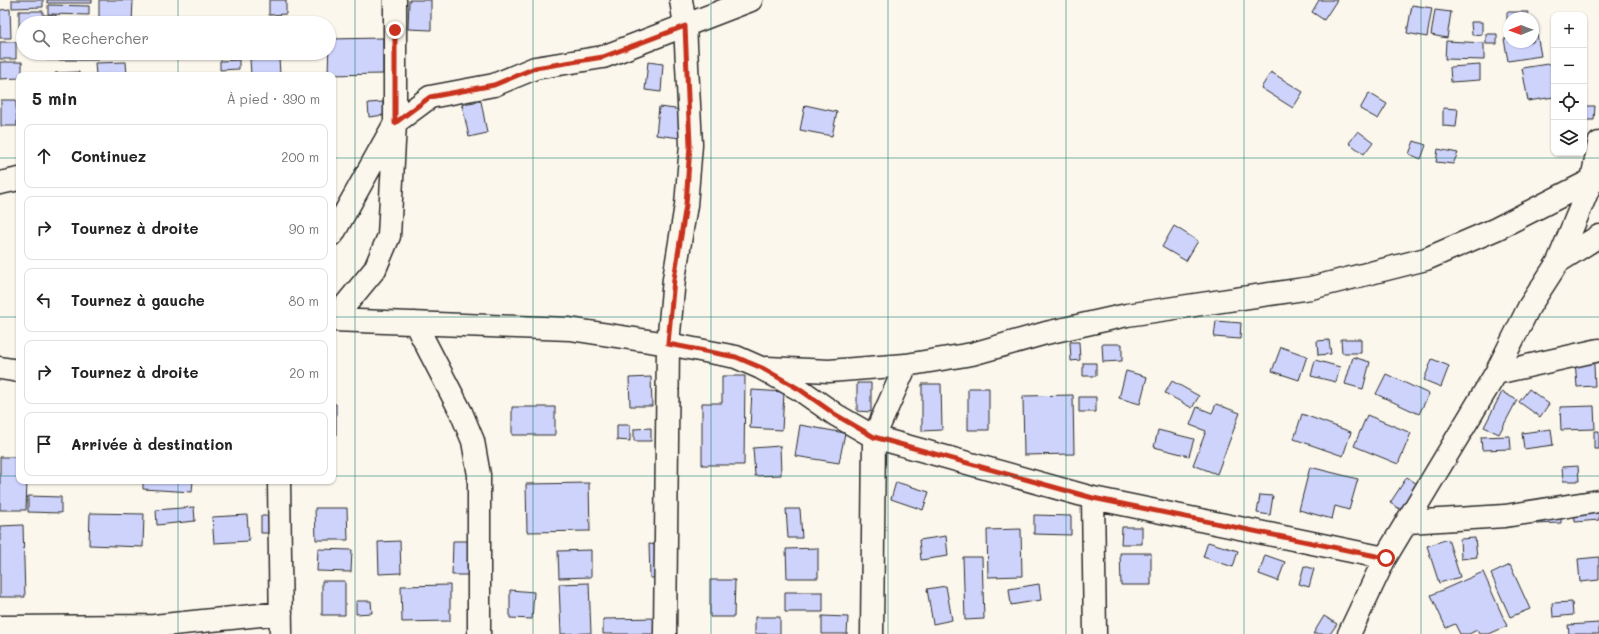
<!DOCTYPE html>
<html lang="fr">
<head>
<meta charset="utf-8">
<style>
  body { margin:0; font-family:Mali,sans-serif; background:#f6f6f6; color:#222 }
  .controls { position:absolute; right:12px; top:12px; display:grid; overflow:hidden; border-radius:8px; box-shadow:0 1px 3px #0004 }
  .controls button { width:36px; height:36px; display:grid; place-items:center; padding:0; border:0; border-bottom:1px solid #e0e0e0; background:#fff; color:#222; font:20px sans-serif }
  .compass { position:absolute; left:1503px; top:12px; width:36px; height:36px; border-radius:50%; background:#fff; box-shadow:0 1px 3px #0004; rotate:269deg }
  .stop { position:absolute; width:12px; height:12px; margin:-9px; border:3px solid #c8321e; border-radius:50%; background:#fff }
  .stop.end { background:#c8321e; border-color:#fff; box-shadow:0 1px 4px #0008 }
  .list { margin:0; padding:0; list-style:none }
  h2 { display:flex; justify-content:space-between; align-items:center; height:52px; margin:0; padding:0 16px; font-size:17px }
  h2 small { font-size:13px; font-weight:400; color:#767676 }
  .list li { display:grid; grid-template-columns:26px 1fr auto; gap:12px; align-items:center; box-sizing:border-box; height:64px; margin:0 8px 8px; padding:0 8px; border:1px solid #e0e0e0; border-radius:8px }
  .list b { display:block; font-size:15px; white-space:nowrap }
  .list em { font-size:13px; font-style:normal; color:#767676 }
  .icon { flex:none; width:22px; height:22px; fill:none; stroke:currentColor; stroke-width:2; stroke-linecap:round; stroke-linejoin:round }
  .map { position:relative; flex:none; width:1599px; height:634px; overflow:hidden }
  .search { position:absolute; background:#fff; box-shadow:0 1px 3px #0004; left:16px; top:16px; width:320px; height:44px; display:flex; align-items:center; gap:10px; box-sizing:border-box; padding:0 14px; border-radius:22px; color:#767676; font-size:15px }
  .panel { position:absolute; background:#fff; box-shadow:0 1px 3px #0004; left:16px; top:72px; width:320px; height:412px; border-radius:8px }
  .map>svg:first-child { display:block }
</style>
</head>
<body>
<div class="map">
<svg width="1599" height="634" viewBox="0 0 1599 634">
  <rect width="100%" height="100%" fill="#fbf7ec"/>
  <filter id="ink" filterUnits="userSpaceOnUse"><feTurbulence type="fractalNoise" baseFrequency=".025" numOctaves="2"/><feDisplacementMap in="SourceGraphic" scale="8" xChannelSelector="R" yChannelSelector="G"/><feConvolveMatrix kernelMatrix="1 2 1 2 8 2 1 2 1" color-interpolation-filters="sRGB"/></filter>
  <g filter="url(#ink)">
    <!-- building -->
    <path fill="#cdd3fb" stroke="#2b2b2b" d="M12,0H43V7L12,8Z
      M47,0H92V3H47Z
      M99,0H133L132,23H99Z
      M269,0H286V14L269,15Z
      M409,0H431V30L408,29Z
      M1319,0H1337L1324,20L1312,12Z
      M48,5L89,6V15L48,14Z
      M1412,5L1432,8L1427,37L1407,33Z
      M10,9L11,38H0V10Z
      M1435,10L1451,12L1447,38L1431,35Z
      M19,11H43V23H23V38H19Z
      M1507,12H1528V18H1509V25L1507,26Z
      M44,15H56V22H44Z
      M92,21V23H58V22Z
      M1471,22H1482V34L1472,35Z
      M1486,34H1497V44H1486Z
      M1533,34H1537L1541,56L1508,61L1504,39L1509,38V42H1533Z
      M383,38V74L328,75L329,39Z
      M1446,41L1484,43V60L1445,59Z
      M0,42H16V59H0Z
      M46,53H98V60H46Z
      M279,57L280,75H251L250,59Z
      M239,60V69L220,70V61Z
      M0,62H22V75H19V78L0,79Z
      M126,62L127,75H96L95,63Z
      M648,62L663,64L661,92L645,90Z
      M1554,63V97L1528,101L1522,68Z
      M1480,65V80L1451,82L1450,67Z
      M79,72V75H55V73Z
      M1271,72L1303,92L1293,108L1261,88Z
      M1369,93L1387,104L1378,119L1360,109Z
      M1,100H16L17,126H1Z
      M481,101L487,133L469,137L462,104Z
      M383,102L384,115L369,117L368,103Z
      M805,105L837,112L832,136L800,130Z
      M1584,106H1595L1594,120H1584Z
      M659,107L684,110L681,138L656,135Z
      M1443,108L1458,109L1456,127L1443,126Z
      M1358,131L1373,142L1364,154L1349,143Z
      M1414,141L1426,145L1421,159L1409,154Z
      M1438,149L1458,153L1453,164L1436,162Z
      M1174,226L1198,241L1186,261L1162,247Z
      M1216,321L1241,323L1240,339L1214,337Z
      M1341,339H1361V353H1342Z
      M1329,340L1331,354L1318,355L1317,341Z
      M1070,342H1079L1080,360L1071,361Z
      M1102,344H1122V361L1103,362Z
      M1593,345L1595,386L1577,387L1574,346Z
      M1281,347L1307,356L1299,380L1272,371Z
      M1353,357L1370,362L1363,389L1345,384Z
      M1432,359L1449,366L1441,387L1424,380Z
      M1315,360L1340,367L1336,382L1311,376Z
      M1083,363H1096V376H1083Z
      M1126,371L1147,377L1140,404L1119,398Z
      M1386,374L1429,394L1419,414L1376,394Z
      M722,376H745L744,465H702V403H722Z
      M651,377L652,406H630L629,378Z
      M1172,381L1199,396L1192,408L1165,393Z
      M857,383H871V412L857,411Z
      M922,384H941L942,430L922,431Z
      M968,388H989V430H968Z
      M1529,389L1549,404L1540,417L1519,402Z
      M752,390L784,392L782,430L750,428Z
      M1502,392L1517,400L1499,434L1484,427Z
      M1073,395L1074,454L1024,455L1023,396Z
      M1079,397H1096V412H1079Z
      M333,404H336V436H333Z
      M1216,404L1240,413L1217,474L1193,465L1206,431L1190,425L1197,407L1212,413Z
      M1594,406L1595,429L1561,430L1560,407Z
      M512,407H555V435H512Z
      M1302,414L1351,432L1343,456L1294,439Z
      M1367,415L1411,433L1398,464L1354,446Z
      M617,425H630V441L617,440Z
      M800,425L845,433L839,463L795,456Z
      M651,428V441H634V429Z
      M1551,429L1553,445L1524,449L1522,433Z
      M1158,430L1194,439L1189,456L1154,447Z
      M1594,431H1599V449H1594Z
      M1510,436L1511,449L1482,450L1481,437Z
      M780,446L781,475L755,476L753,448Z
      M0,457H19V481H27L26,510H0Z
      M1578,466L1579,481H1563L1562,467Z
      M1310,467L1358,479L1349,510L1335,506L1332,519L1299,510Z
      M1407,477L1420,486L1403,511L1390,503Z
      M143,481H193L192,492L143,489Z
      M896,482L929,492L923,510L891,499Z
      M589,483L590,531L527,532L526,484Z
      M1260,495L1273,496L1270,515L1257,513Z
      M28,496L61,497V513L28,512Z
      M1599,502V520L1575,522L1574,504Z
      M1561,505V523L1536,524V506Z
      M194,507L195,521L157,525L156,510Z
      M315,508H347L348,540H316Z
      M786,509H800L802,538H788Z
      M90,513L144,514L143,547L89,545Z
      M247,515L249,541L214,543L212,517Z
      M1034,515L1071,516V535L1034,534Z
      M261,516H276V533H261Z
      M23,525L25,597H0V526Z
      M1122,527H1142V544H1121Z
      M1021,529L1022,576L988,577L987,530Z
      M946,536L948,556L921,560L919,540Z
      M1475,538L1477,557L1461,559L1460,539Z
      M1448,539L1460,577L1439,583L1427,546Z
      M400,541L401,573L379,574L378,542Z
      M453,541H475L474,575H452Z
      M1208,542L1238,551L1233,567L1203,557Z
      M649,544L661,545V578H650Z
      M818,548V578H787L786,549Z
      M318,549L352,550L351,572L317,571Z
      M591,550V577L559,578L558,551Z
      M1120,553H1151V585H1121Z
      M1265,555L1285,562L1278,581L1259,574Z
      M963,557H982L984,619L965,620Z
      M1599,557V580L1580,582L1578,559Z
      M1510,565L1530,609L1510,617L1491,574Z
      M1304,566L1314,569L1309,587L1299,584Z
      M1483,572L1507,626L1489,634H1479L1477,630L1469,634H1460L1455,624L1446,628L1431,595Z
      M710,580H735L734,617H710Z
      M322,581H345V615H322Z
      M589,583L591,633L561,634L559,584Z
      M1039,584L1041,600L1011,605L1009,589Z
      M450,585V621L402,622L401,586Z
      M946,586L952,620L933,624L927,589Z
      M510,590L534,592L532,619L510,618Z
      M785,592H823V612H785Z
      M356,601H371L372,613L356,614Z
      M1572,602L1573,615L1553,617L1552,603Z
      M822,616L848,617L847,634H822Z
      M1324,616L1337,624L1330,634H1313Z
      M755,617H780V634H755Z
      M658,618V634H603V619Z
      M1599,623V634H1569L1568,625Z"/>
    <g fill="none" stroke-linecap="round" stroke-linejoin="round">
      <!-- minor casing -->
      <g stroke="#2b2b2b" stroke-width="25">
        <path id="minor" d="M0,183L19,179
          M333,234L395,123L430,97L494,85L535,68L603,57L751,0
          M1558,262L1592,180L1599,143
          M333,320L570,329L668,344L736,357L761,368L799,389L836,415L874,437L1093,498L1385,558
          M333,320L375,269L389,236L395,123V0
          M415,323L461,412L473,441L479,475V634
          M0,368L19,371
          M767,368L829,371L906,365L972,354L1046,333L1127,315L1311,288L1426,259L1496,229L1592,180H1599
          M1496,373L1599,350
          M279,481L281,634
          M1093,498L1095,634
          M1408,522L1505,516L1599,501
          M0,627L154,626L281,613
          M665,634L668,344L674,279L686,205L691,145L685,25L681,0
          M872,634L874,437L906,365
          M1349,634L1385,558L1496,373L1529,307L1558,262L1599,236"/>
      </g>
      <!-- minor -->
      <use href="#minor" stroke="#fbf7ec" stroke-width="22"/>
    </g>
  </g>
  <g fill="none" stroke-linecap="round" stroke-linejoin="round" filter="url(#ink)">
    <!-- route -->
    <path stroke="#c8321e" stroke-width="5" d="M395,30V123L430,97L494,85L535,68L603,57L685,26L690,145L686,205L674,279L668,344L736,357L762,368L799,389L836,415L874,437L1093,498L1386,558"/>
  </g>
  <!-- grid -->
  <path fill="none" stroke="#0f766e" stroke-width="1" stroke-opacity="0.55" d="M178,0V23M355,0V634M533,0V634M711,0V634M888,0V634M1066,0V634M1244,0V634M1421,0V634M178,53V75M0,158H19M333,158H1599M0,317H19M333,317H1599M0,476H19M333,476H1599M178,481V634"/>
</svg>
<div class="controls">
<button>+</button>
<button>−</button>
<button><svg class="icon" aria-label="locate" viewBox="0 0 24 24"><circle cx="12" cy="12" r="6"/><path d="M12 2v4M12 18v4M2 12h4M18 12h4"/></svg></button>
<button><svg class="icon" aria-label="layers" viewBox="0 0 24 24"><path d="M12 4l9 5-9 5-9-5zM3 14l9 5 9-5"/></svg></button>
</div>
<svg class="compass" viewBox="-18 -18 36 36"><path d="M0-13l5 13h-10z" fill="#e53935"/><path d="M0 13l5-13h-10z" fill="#767676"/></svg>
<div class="stop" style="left:1386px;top:558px"></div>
<div class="stop end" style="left:395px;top:30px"></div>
<div class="search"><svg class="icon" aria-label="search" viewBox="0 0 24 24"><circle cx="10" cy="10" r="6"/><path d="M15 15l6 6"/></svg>Rechercher</div>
<section class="panel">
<h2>5 min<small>À pied · 390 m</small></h2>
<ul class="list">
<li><svg class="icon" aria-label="ahead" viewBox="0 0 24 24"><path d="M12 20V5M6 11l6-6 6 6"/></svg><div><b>Continuez</b></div><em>200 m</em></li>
<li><svg class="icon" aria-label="right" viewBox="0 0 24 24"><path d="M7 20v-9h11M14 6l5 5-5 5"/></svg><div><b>Tournez à droite</b></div><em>90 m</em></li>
<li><svg class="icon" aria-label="left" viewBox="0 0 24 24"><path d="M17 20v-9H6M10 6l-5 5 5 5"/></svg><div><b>Tournez à gauche</b></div><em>80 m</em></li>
<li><svg class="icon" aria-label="right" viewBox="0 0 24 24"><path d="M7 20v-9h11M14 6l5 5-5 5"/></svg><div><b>Tournez à droite</b></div><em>20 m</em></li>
<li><svg class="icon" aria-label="arrive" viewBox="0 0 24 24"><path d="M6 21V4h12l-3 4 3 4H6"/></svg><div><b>Arrivée à destination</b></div></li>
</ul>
</section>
</div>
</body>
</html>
